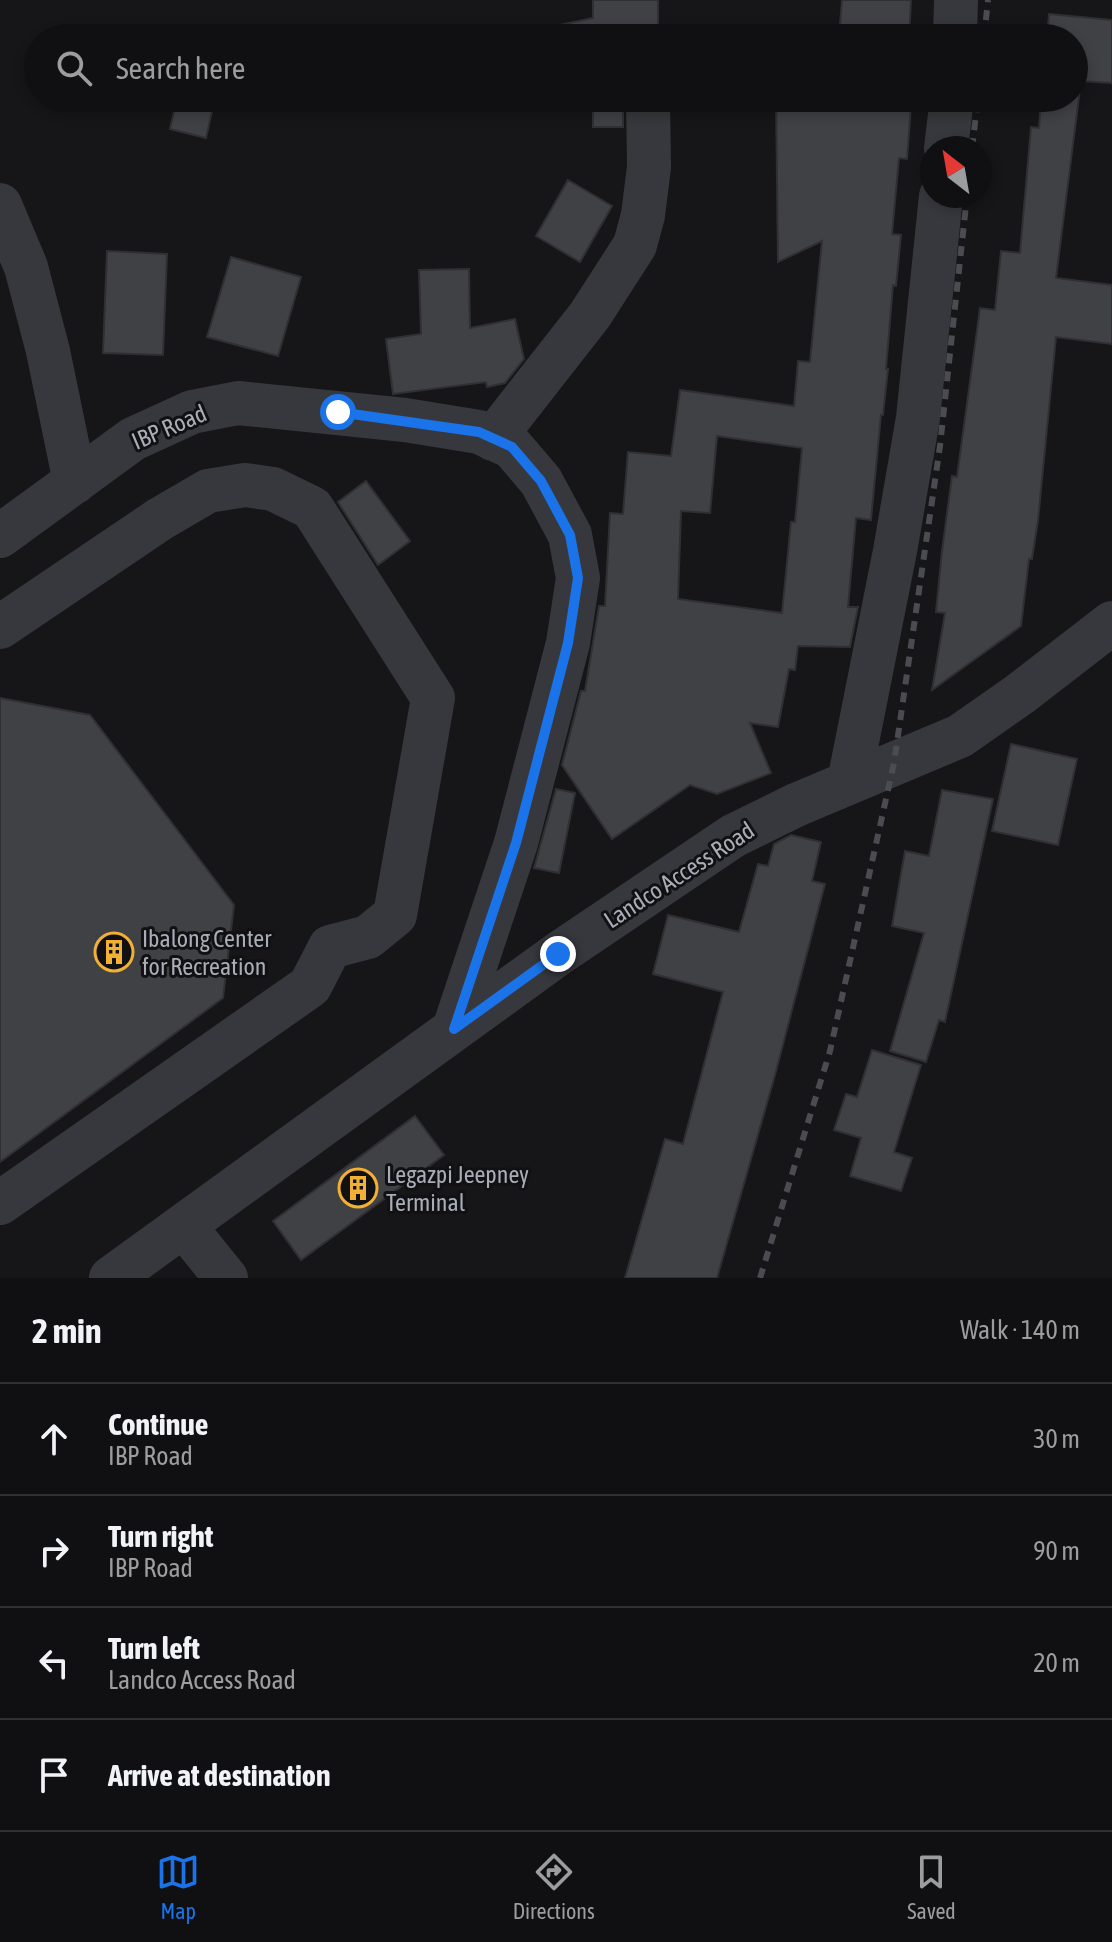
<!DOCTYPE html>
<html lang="en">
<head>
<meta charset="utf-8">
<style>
  body { margin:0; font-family:"Asap Condensed",sans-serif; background:#1e1e20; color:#f1f3f6 }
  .compass { position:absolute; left:920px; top:136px; width:72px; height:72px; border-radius:50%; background:#101012; box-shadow:0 4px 12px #0003; rotate:329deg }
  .stop { position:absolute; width:24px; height:24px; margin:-18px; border:6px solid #1a73e8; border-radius:50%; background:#fff }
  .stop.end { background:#1a73e8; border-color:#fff; box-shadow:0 2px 8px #0008 }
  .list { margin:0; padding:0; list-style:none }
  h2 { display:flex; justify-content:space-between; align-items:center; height:104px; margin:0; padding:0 32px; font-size:34px }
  h2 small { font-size:26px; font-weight:400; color:#9c9d9f }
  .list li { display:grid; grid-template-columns:52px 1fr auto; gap:24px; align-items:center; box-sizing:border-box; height:112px; padding:0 32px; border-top:2px solid #303032 }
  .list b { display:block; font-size:30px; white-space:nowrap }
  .list p { margin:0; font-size:26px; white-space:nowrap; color:#9c9d9f }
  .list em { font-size:26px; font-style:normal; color:#9c9d9f }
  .icon { flex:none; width:44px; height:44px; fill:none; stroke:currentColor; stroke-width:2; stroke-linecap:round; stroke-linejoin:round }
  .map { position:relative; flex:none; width:1112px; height:1278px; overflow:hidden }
  .search { position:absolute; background:#101012; box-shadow:0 4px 12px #0003; left:24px; right:24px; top:24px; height:88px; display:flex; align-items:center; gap:20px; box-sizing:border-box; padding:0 28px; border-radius:44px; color:#9c9d9f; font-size:30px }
  .sheet { height:552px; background:#101012 }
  nav { display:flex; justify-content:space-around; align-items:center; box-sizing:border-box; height:112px; border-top:2px solid #303032; background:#101012; font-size:22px; color:#9c9d9f }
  nav a { display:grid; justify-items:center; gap:4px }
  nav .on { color:#1a73e8 }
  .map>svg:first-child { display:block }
</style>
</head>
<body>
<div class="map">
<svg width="1112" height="1278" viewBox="0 0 1112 1278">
  <rect width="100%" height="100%" fill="#161618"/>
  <!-- building -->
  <path fill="#404145" stroke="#303034" stroke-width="2" fill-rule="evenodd" d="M593,0H658V38H518L517,34L593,18Z
    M842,0H911L909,38H839Z
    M1049,14L1112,20V83L1081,81L1056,278L1112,285V344L1056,337L1038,520L1032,559H1029L1021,626L932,690L945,613L936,612L942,551L952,476L957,477L980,308L995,310L1001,251L1020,253L1031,127L1039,128L1041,98H1074V38H1047Z
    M177,98H215L206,138L170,129Z
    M593,98H623V127H593Z
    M776,98H906L905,105L911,106L907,159L899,158L892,234L901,235L896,286L893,285L886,369H888L883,415H881L871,520L856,518L848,607H858L850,647L798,646L795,670L789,669L778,727L750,723L771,773L717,794L690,785L612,839L562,765L581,691H585L599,606H605L610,513L623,514L628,452L671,456L680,390L794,406L798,361L810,362L822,241L778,262ZM717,436L802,448L795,522H791L782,613L678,599L681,511L710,513Z
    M568,180L612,206L580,262L536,236Z
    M107,251L167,254L163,355L103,353Z
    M231,257L301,277L278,356L207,337Z
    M469,269L470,328L515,319L524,359L505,383L487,387L486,382L393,394L386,339L421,334L419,270Z
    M366,481L410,541L378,565L338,502Z
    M0,698L90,715L234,905L223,998L0,1162Z
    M1011,744L1077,759L1058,845L992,831Z
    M556,789L575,793L559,873L534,868Z
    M942,790L993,799L945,1022L939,1020L926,1062L890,1051L924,933L892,926L905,851L929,856Z
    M791,835L821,842L812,881L825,884L775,1075L717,1278H625L665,1139L683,1144L723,992L653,974L668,915L739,932L758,864L768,866L774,844Z
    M872,1050L921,1065L894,1152L912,1158L901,1191L850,1176L861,1138L834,1130L846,1094L857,1097Z
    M415,1116L444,1155L301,1260L273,1221Z"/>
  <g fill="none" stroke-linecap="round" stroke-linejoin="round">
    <!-- minor -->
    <path stroke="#37383d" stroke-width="44" d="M955,38L956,0
      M946,148L952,98
      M0,205L26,267L48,351L75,482
      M493,439L590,315L635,245L643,215L649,167L648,98
      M0,536L133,439L192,412L238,403L405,420L479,432L512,447L541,481L570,535L578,578L568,643L516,843L454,1029
      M0,627L160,519L208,491L245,485L273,489L312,508L433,698L395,915L368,937L330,947L310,986L0,1203
      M849,782L895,551L918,418L941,196
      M184,1226L226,1278
      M111,1278L558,954L733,836L796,805L960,736L1020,694L1112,623"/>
    <!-- rail -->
    <path stroke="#4a4c52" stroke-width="6" stroke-dasharray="10 8" stroke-linecap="butt" d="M984,38L988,0
      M972,148L978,98
      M760,1278L830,1051L894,763L940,446L967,196"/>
  </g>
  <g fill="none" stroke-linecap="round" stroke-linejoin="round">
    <!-- route -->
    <path stroke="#1a73e8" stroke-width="10" d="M338,412L479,432L512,447L541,481L570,535L578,578L568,643L516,843L454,1029L558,954"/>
  </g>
  <!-- icons -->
  <defs>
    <g id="building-ring" transform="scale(2)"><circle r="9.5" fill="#111113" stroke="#f2b134" stroke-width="1.5"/><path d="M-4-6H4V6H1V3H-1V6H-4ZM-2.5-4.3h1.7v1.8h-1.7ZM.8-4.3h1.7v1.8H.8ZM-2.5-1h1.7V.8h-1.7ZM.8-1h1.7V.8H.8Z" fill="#f2b134"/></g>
  </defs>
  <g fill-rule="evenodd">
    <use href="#building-ring" x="114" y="952"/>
    <use href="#building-ring" x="358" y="1188"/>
  </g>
  <g text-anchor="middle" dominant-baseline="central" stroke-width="6" stroke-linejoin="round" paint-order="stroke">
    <!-- street labels -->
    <g font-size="24" fill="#a8adb8" stroke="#111113">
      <text transform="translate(169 427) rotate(-23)">IBP Road</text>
      <text transform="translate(679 875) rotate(-33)">Landco Access Road</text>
    </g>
    <!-- poi labels -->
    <g font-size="24" fill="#a8adb8" stroke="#111113" text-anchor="start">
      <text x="142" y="938">Ibalong Center<tspan x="142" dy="28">for Recreation</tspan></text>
      <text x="386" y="1174">Legazpi Jeepney<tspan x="386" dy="28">Terminal</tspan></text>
    </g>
  </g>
</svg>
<svg class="compass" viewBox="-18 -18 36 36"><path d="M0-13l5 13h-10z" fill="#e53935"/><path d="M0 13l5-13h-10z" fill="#9c9d9f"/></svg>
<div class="stop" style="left:338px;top:412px"></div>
<div class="stop end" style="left:558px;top:954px"></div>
<div class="search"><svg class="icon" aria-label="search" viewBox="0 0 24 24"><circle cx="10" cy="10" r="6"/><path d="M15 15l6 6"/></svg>Search here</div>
</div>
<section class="sheet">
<h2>2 min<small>Walk · 140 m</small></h2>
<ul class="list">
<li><svg class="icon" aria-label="ahead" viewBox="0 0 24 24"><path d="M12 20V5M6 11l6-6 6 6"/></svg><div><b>Continue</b><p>IBP Road</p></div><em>30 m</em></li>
<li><svg class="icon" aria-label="right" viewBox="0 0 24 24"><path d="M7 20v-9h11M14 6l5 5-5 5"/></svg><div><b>Turn right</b><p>IBP Road</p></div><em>90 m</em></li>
<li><svg class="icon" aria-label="left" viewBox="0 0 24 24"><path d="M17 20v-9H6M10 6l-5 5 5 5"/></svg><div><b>Turn left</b><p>Landco Access Road</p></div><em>20 m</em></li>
<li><svg class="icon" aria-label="arrive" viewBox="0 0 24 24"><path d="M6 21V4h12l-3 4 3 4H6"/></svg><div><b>Arrive at destination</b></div></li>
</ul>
</section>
<nav>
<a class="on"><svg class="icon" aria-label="map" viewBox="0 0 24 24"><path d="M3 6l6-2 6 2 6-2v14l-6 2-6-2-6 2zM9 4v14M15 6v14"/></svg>Map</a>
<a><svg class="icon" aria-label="directions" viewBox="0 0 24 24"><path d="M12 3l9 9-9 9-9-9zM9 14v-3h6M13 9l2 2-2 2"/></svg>Directions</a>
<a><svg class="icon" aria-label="saved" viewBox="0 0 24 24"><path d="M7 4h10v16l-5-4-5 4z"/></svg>Saved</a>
</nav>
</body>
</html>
